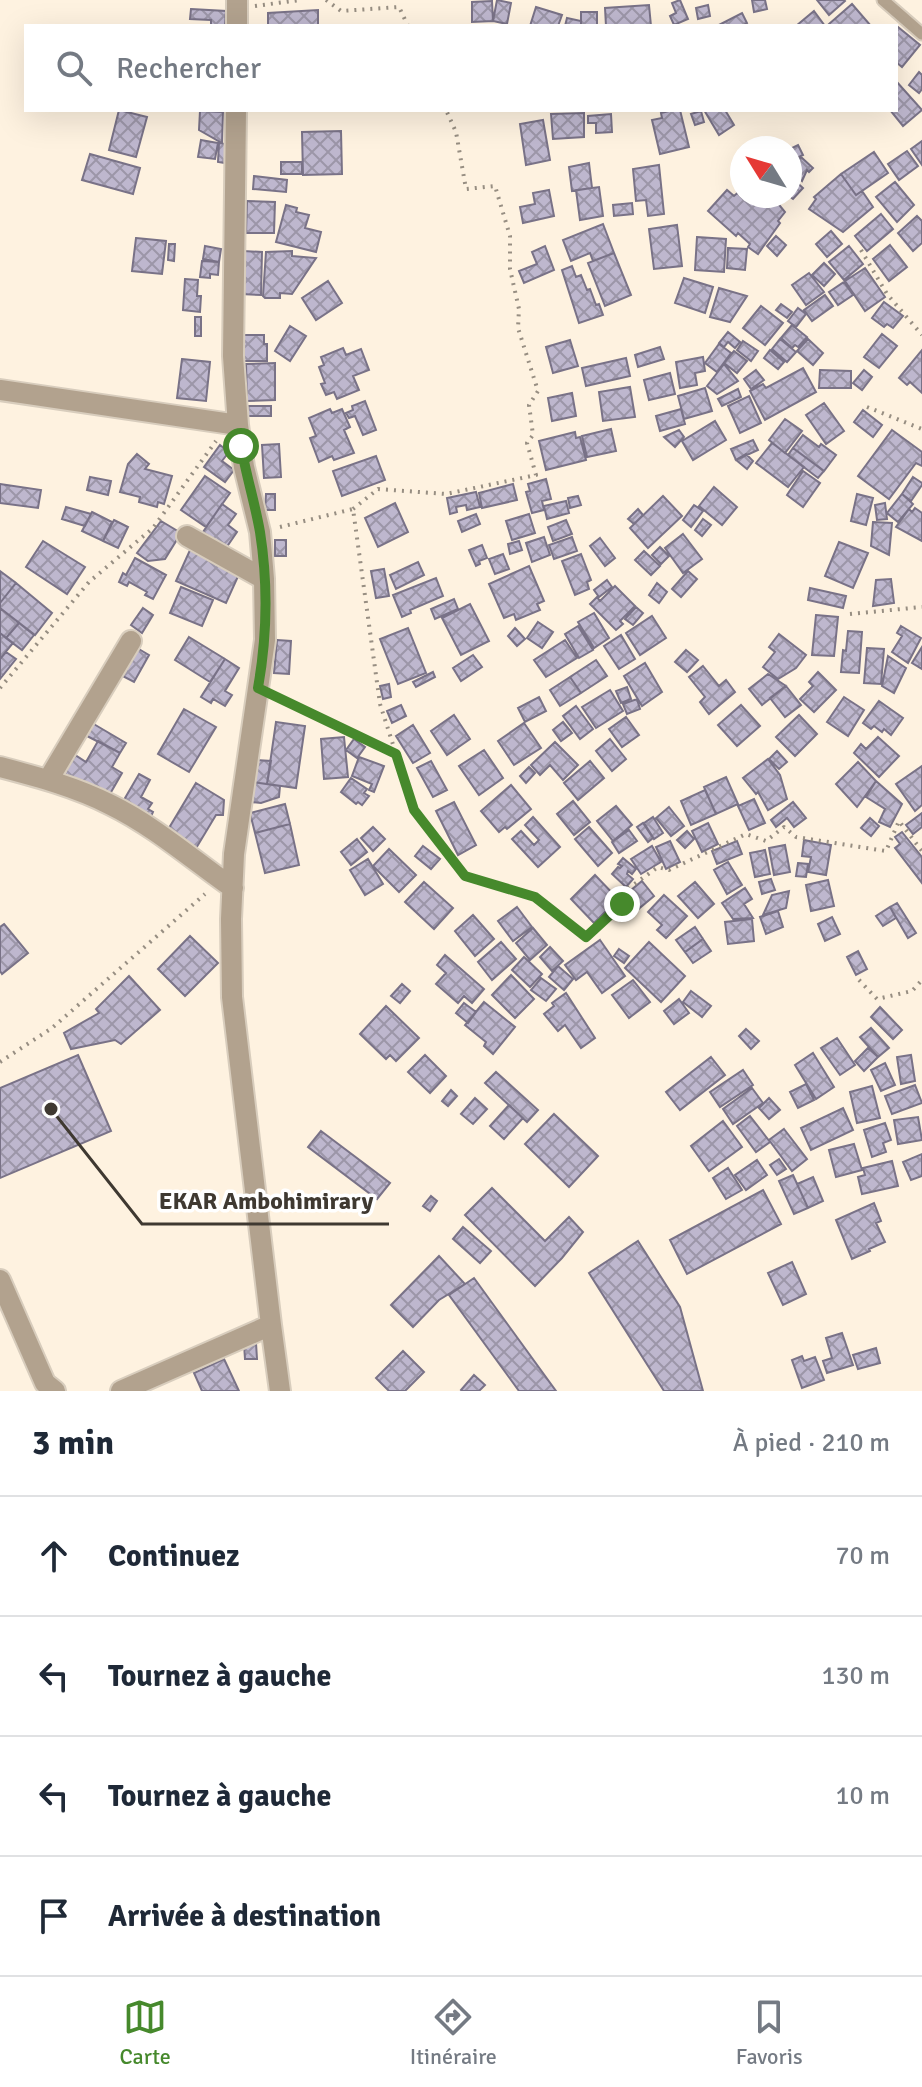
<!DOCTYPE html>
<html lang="fr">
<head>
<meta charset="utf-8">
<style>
  body { margin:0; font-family:Signika,sans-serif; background:#f2f2f3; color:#1f2937 }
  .compass { position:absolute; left:730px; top:136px; width:72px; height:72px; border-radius:50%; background:#fff; box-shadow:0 8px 32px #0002; rotate:307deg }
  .stop { position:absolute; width:24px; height:24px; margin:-18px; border:6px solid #46892c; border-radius:50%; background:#fff }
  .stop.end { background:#46892c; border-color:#fff; box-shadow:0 2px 8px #0008 }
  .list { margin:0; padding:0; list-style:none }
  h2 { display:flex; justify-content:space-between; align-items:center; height:104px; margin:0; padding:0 32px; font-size:34px }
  h2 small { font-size:26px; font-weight:400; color:#747a83 }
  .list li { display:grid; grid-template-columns:52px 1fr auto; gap:24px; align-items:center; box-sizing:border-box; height:120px; padding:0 32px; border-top:2px solid #e0e1e3 }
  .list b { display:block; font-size:30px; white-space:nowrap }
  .list em { font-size:26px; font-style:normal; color:#747a83 }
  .icon { flex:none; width:44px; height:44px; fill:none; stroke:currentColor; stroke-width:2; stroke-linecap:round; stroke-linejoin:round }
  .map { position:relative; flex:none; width:922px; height:1391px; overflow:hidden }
  .search { position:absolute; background:#fff; box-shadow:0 8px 32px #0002; left:24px; right:24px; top:24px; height:88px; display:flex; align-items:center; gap:20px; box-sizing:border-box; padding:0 28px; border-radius:0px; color:#747a83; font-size:30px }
  .sheet { height:584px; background:#fff }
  nav { display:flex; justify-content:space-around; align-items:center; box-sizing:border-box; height:112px; border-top:2px solid #e0e1e3; background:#fff; font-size:22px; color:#747a83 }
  nav a { display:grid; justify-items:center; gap:4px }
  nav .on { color:#46892c }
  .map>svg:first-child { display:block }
</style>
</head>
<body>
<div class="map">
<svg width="922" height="1391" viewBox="0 0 922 1391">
  <defs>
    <pattern id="building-cross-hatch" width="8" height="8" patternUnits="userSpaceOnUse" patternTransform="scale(2)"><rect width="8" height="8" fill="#beb7ce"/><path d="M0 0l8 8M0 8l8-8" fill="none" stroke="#9c96a8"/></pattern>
  </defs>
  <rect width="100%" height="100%" fill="#fef2e0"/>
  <!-- building -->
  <path fill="url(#building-cross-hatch)" stroke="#797287" stroke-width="2" d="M497,0L511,3L507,24L493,21Z
    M680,0L688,19L674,25L670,16L676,13L672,3Z
    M752,0H765L767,9L754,12Z
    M817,0H844L845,1L829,15Z
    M492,1L493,21L472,22V2Z
    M852,4L871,26H831L829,24Z
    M649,5L651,26H606L605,8Z
    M708,5L710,16L698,19L696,8Z
    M536,7L562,15L558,26H530Z
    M191,9L226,11L225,26H211V20L190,19Z
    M318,10V26H268V13Z
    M814,11L825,26H796Z
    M581,12H597V26H581Z
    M742,13L747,23L742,26H717Z
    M567,18L581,21V26H565Z
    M898,27L920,45L902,67L896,62V29Z
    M919,72L922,75V89L919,93L909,85Z
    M896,81L922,110L903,126L890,110H896Z
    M119,110L147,117L136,157L109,150Z
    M673,110H680L689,147L660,154L652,120L662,118L661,113Z
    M704,110H725L734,125L719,135Z
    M200,111L223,112L222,143L199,130Z
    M701,111L704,122L695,125L691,114Z
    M584,113V137L553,139L551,114Z
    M611,114L612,132L596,133V123H588V116Z
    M543,120L550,160L526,165L520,124Z
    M341,131L342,174L303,175L302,132Z
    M201,140L218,143L215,159L198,157Z
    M922,141V165L911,149Z
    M219,143L227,144L225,163L218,162Z
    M798,145L803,155L795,159L790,149Z
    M907,151L918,166L899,180L888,164Z
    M874,152L888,173L856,195L841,174Z
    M90,154L140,168L133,194L82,180Z
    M801,157L813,168L809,172L807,170L802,181L790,170Z
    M281,162H302V174H281Z
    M589,163L592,188L572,191L569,167Z
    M659,165L664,214L648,216L646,200L636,201L633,169Z
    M841,174L856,195L862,191L873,207L843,232L809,209L816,199L814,197Z
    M254,176L287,180L286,192L253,189Z
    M793,179L803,188L793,199L789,196L790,181Z
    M895,182L914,205L897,222L876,197Z
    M599,187L603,216L580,220L576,190Z
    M742,189V196H772L785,212L778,221L780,223L758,254L748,247L750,244L738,233L736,236L708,211L727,190L734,196Z
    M549,190L554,216L523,223L520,207L535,204L533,193Z
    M247,201L275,202L274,233H246Z
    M632,203L633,214L614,216L613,205Z
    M286,205L297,208L296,212L309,215L305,228L321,232L316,252L276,242Z
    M881,214L893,229L867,251L855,236Z
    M917,216L922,221V243L913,251L898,233Z
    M603,224L614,253L593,261L590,253L571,261L563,240Z
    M677,225L682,266L654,269L649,229Z
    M831,231L842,244L827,257L816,244Z
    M776,236L786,245L777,256L767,246Z
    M697,237L726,239L724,272L695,270Z
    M136,238L166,241L162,274L132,271Z
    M169,244H175L174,261L168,260Z
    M890,245L907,267L889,281L873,259Z
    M205,246L221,249L219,262L203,259Z
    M545,246L554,270L524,283L519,271L537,264L532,252Z
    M849,246L863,264L844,280L829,262Z
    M728,248L747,249L745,270L727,268Z
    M243,251L262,252L261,295L241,294Z
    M292,251V256L316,258L292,294L280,293V298H265L263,296L266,252Z
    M614,253L631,295L605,306L588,263Z
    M202,261L219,262L218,275L210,274V278L200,277Z
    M824,263L835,274L824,286L812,275Z
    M572,266L576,277L581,275L587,290L590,289L596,305L599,304L603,315L579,323L562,270Z
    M865,268L885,297L865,311L845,281Z
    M809,273L824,292L806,305L792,285Z
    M684,278L713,287L705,313L675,303Z
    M185,279L198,280L197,296H201L200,312L183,310Z
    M328,281L342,303L316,320L302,298Z
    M844,282L853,295L838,305L829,292Z
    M719,288L747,296L730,322L710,317Z
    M825,295L833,306L812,321L804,310Z
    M884,302L903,316L893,328L887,324L884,327L872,318Z
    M781,304L792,312L787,318L776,310Z
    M761,306L783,323L765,345L743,328Z
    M798,308L806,314L796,327L788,321Z
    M195,317H201V336H195Z
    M792,325L807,337L798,347L795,345L792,348L781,338Z
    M290,326L306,336L290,361L275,351Z
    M728,332L740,342L735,348L728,342L724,347L719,343Z
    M882,334L897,346L879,368L864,357Z
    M242,335H264V344H267V361H243Z
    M780,339L796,352L787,362L772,349Z
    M808,339L823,353L813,365L797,351Z
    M570,340L578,366L553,373L546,347Z
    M743,341L758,351L751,361L737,350Z
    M719,344L731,353L717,372L705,363Z
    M660,347L664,359L638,367L635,355Z
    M343,348L346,355L361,349L369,370L353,376L359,390L337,399L334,392L326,395L321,384L325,383L319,367L324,365L321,357Z
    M770,350L784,362L778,369L764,358Z
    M922,350V393L910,382L907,385L899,378Z
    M734,351L747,361L737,373L724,363Z
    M703,357L705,371L695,373L697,385L680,388L676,362Z
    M626,358L630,376L586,386L582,368Z
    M182,359L210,362L206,401L177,398Z
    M275,363V400L247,401L246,364Z
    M724,364L738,381L717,394L707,386Z
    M803,368L816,392L765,420L750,391L763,384L766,388Z
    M756,370L764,380L751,389L744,379Z
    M820,370L851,371V388H819Z
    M864,370L872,377L862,390L853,383Z
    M670,373L675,394L649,400L644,380Z
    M630,387L635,417L603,421L599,392Z
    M705,388L712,411L684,419L678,396Z
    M738,389L741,397L722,406L718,399Z
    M572,393L576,416L552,421L548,398Z
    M749,396L761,423L740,433L728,406Z
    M365,401L376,430L363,435L355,416L349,418L346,413L353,410L352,406Z
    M824,403L844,431L826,444L806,415Z
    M246,406H271V416H246Z
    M330,409L332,413L342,409L350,427L344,430L354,453L334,460L332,456L319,462L310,438L316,436L309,418Z
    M681,409L685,424L660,431L656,416Z
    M863,410L882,425L873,437L854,422Z
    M785,419L802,431L785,453L769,440Z
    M715,421L726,440L693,460L682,441Z
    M611,429L616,451L587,457L582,436Z
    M679,430L684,437L675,447L664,437Z
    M892,430L922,452V466L916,463L889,499L858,476Z
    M575,432L576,438L580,437L586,460L546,470L539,441Z
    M803,435L819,447L821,444L836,455L824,471L793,448Z
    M753,440L758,450L736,460L731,449Z
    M772,443L804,467L788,487L756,463Z
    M279,444L281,477L264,478L262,445Z
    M220,445L229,452L222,461L234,470L225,482L204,467Z
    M793,448L824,471L818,478L788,455Z
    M137,454L149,464L145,469L172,476L164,504L158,502L157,507L139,502L140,497L120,492L128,464Z
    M746,454L753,461L747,469L736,460Z
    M376,456L385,480L342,496L333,471Z
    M803,471L820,483L803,507L787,495Z
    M205,476L230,493L206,527L181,510Z
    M90,477L111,481L108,495L87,490Z
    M913,477L922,483V485L911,501L902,494Z
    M546,479L551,499L542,501L544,510L532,513L526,492L530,491L528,484Z
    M0,484L41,490L38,508L0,503Z
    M513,484L517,500L482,508L479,493Z
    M714,487L737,507L722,525L699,506Z
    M476,492L480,507L467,510L466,505L456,507L457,512L450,514L447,498Z
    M266,494H275V510H265Z
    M857,494L873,498L866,525L851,521Z
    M902,494L913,504L898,522L887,513Z
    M578,496L581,505L570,508L568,498Z
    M663,496L682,516L648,548L630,528Z
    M566,501L569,513L547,519L544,506Z
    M395,503L408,532L378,547L365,518Z
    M885,503L887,519L877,520L875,505Z
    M222,504L236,514L228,525L237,532L226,548L203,532Z
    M694,505L703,511L691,527L683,520Z
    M66,507L91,514L85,526L62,519Z
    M915,508L922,513V541L896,527L909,509L912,512Z
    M638,509L643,515L634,524L628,519Z
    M92,512L112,522L103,541L82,531Z
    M476,514L480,524L462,532L458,521Z
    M529,514L535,533L512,540L506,521Z
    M703,519L711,525L702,536L695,530Z
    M114,520L128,527L118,548L103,541Z
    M566,520L572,534L553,541L548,527Z
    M161,521L181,533L165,559L148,561L137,553Z
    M873,522L892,523L889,555L871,546Z
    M683,534L702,559L683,573L665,548Z
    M544,537L550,555L532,562L526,543Z
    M572,537L577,551L554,559L549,545Z
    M600,538L615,558L605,566L590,546Z
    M275,540H286V556H275Z
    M43,541L85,567L67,594L26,567Z
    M519,541L522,550L510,554L508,544Z
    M839,542L868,553L853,588L825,576Z
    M482,545L487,558L479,561L480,564L476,566L469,550Z
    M660,547L669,556L661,564L652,555Z
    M190,550L240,572L226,603L176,581Z
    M644,551L660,566L651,575L635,560Z
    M503,554L509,569L495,574L489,559Z
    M581,554L591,580L587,582L589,589L575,595L562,561Z
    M135,558L166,575L153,599L145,595L147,592L129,582L127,586L119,582L123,573L126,575Z
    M418,562L424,575L396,589L390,575Z
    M529,566L544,601L537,604L540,610L516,620L514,614L504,618L489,584Z
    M384,569L389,596L376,598L371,571Z
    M0,571L16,583L0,603Z
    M688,571L697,579L681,597L672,589Z
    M436,578L443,596L410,610L411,613L402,617L393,595Z
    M891,579L894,603L873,606L876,580Z
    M607,580L612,587L599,597L594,590Z
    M16,583L52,613L35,635L0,608V603Z
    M657,583L667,592L659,603L649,595Z
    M615,586L635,606L620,621L623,624L616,630L590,604L597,597L600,601Z
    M181,587L213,600L202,626L170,613Z
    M810,588L846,596L843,608L808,600Z
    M454,599L458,609L435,619L431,609Z
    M470,604L489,641L461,655L442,618Z
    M636,607L643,613L633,625L625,619Z
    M0,608L19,623L6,638L0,633Z
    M143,608L153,615L142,633L131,625Z
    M594,613L609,638L594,648L578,622Z
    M816,615L838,617L834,656L812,655Z
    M652,616L666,638L640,655L626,633Z
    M538,622L553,632L542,648L527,638Z
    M19,623L34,635L22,650L6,638Z
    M578,626L593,650L579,658L565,634Z
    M901,626L921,638L908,663L892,652L902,636L897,633Z
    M408,628L426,673L398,684L380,639Z
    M515,628L525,639L517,646L508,636Z
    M848,631L862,632L859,673L841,672L843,650L846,651Z
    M0,633L13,643L0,659Z
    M779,634L806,655L796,668L778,679L763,667L775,652L769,647Z
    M621,635L635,659L619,669L604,646Z
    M189,637L225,659L210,682L175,660Z
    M277,640L291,641L289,674L274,673Z
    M565,640L577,658L546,677L534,660Z
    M132,645L149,655L134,682L117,673Z
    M922,647V669L912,663Z
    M867,648L884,649L881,684L864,683Z
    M686,650L698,660L687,672L675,662Z
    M6,652L16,659L0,679V659Z
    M473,655L482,667L461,681L453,668Z
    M888,656L906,668L894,693L882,686Z
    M225,659L239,668L225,691L232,695L225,706L213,699L211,703L201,697Z
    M596,660L607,676L581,693L570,677Z
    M645,663L662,692L642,706L624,676Z
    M703,666L719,686L726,680L735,692L709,714L700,702L705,697L689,677Z
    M433,672L435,677L416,687L413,682Z
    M818,672L836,690L814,712L800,699L813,686L809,682Z
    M768,674L786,686L762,705L749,689Z
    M570,677L581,693L560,706L550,690Z
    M389,684L391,697L383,699L380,686Z
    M786,686L801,705L785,717L770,698Z
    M627,687L631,699L621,703L616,691Z
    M610,690L623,711L596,728L582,707Z
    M539,697L546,711L525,722L518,708Z
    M844,697L864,710L848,736L827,722Z
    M637,699L640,709L627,714L623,704Z
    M879,701L903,718L891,735L884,729L882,732L874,726L871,729L863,723Z
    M401,705L406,716L392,723L387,711Z
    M741,705L760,726L737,746L718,725Z
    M576,706L593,729L580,739L563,716Z
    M184,709L216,727L189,772L158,754Z
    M454,715L470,739L447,755L431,731Z
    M799,715L817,734L795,756L776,737Z
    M626,717L639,735L622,747L609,729Z
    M276,722L305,726L296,788L267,784Z
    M563,722L572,733L561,741L553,730Z
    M92,723L126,743L120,753L85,735Z
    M524,723L541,748L514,765L498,741Z
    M413,725L430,753L413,763L396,736Z
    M344,737L348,777L324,779L321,739Z
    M878,737L899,756L879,777L854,753L861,744L866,749Z
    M354,739L365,747L357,758L346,750Z
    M610,739L626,759L612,771L596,751Z
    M98,741L120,753L112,767L122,773L107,799L64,773L75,755L86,762Z
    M555,742L578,765L563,780L550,765L540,775L531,765Z
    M484,750L503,778L479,795L459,766Z
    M777,751L787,762L779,769L769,759Z
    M359,757L384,766L374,792L369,790L372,784L352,776Z
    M768,759L780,775L787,799L768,810L758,792L756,794L743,778Z
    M256,760L271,761L267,784L253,782Z
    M431,761L447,790L433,797L417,768Z
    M590,761L604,778L578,800L564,783Z
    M858,762L876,781L857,807L836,784Z
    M922,766V805L915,811L896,784Z
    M529,767L535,773L526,783L520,776Z
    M139,774L150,780L141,797L152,803L148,809L153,812L149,821L121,805Z
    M726,777L738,804L716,814L704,787Z
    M351,778L367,789L364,793L369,796L362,805L358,802L356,804L341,792Z
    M876,781L902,804L890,827L879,822L885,809L866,797Z
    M253,782L280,786L279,797L261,803L250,802Z
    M196,783L224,800L223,815H216L195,850L166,833Z
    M511,785L531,809L507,829L505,827L499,832L481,811Z
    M705,790L716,814L691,825L681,801Z
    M754,799L765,823L749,830L738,806Z
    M573,801L590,822L574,835L557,814Z
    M454,802L476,845L458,855L436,811Z
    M793,802L806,818L794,827L787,818L776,827L771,820Z
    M285,804L290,824L255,833L250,813Z
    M616,806L632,825L613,841L597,821Z
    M669,807L684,826L671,836L656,818Z
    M922,813V827L913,834L906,825Z
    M533,817L560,847L538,867L512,839L521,831L534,845L539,840L525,825Z
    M653,817L663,833L654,839L644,823Z
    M870,818L879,826L871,836L861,828Z
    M643,823L653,838L648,842L637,827Z
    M708,823L718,844L702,852L692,831Z
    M290,824L299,865L265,873L255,833Z
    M373,827L385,839L373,851L361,838Z
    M589,827L612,853L598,866L575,839Z
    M629,830L637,841L619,853L612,842Z
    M687,831L694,839L685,848L677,840Z
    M902,832L922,857V883L895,848L900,844L895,837Z
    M357,839L367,852L351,865L341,852Z
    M804,840L831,845L826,875L808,872L811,857L802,856Z
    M670,841L680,862L666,869L656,847Z
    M737,841L742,854L717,864L712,851Z
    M785,845L790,872L774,875L769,848Z
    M423,846L440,859L431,869L415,856Z
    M652,846L661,862L641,874L631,859Z
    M389,849L416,875L399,892L373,866Z
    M765,850L770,874L755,877L750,853Z
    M623,858L636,869L632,874L628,871L627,874L633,879L626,887L612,874L618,867L620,868L622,866L618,864Z
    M368,859L383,884L365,895L350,870Z
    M728,862L742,885L727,894L714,870Z
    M798,863L808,864L806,877L796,876Z
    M595,875L618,899L594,923L571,899Z
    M771,879L775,890L762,894L759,882Z
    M828,880L834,906L811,911L806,885Z
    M642,881L654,896L636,911L624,896Z
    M424,882L453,908L434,929L405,902Z
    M695,882L714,904L698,918L678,896Z
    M745,888L752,899L744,904L753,918L733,919L722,903Z
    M789,891L786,908L763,915L772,895Z
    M664,895L687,916L666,938L657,930L662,925L648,912Z
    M897,903L916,933L908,938L890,907Z
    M517,907L532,927L513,941L498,921Z
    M890,907L896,918L883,926L876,916Z
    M778,911L783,927L766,934L760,917Z
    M473,915L494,939L475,956L455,931Z
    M832,917L840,934L825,941L818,924Z
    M752,919L754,941L728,944L725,922Z
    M4,924L28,953L2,974L0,971V927Z
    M695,927L703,939L685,952L676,940Z
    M533,928L547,945L530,960L516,943Z
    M190,936L218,963L185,996L158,969Z
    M703,939L711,951L693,963L685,952Z
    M600,940L625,976L602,993L587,972L576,980L565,965Z
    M501,942L516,959L492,980L478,962Z
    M649,942L685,976L661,1002L625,968Z
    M550,947L563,961L552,971L540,957Z
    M619,949L629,956L624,963L614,956Z
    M858,951L867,969L856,975L847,957Z
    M445,955L484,989L472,1003L464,996L458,1003L436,984L446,973L437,965Z
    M524,957L542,974L530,987L512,970Z
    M558,966L573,979L564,990L549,977Z
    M511,975L534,999L515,1018L492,995Z
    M129,976L160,1010L121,1044L115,1040L71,1049L64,1033L99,1013L96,1009Z
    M541,978L556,989L546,1001L531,990Z
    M633,980L650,1002L629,1018L612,995Z
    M402,984L410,991L400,1003L391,996Z
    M691,991L711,1006L702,1017L683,1002Z
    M566,993L595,1038L581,1048L565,1025L558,1031L544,1014L554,1006L552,1003Z
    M679,999L689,1013L674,1024L664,1011Z
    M484,1002L515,1027L493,1054L484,1046L486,1042L465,1025Z
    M464,1003L476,1012L468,1023L456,1013Z
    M386,1006L419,1038L396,1061L390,1055L386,1059L360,1034Z
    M880,1007L902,1030L893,1039L871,1017Z
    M871,1028L889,1048L878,1057L860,1037Z
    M746,1029L759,1041L751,1049L739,1036Z
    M837,1038L855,1065L840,1075L821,1048Z
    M868,1048L878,1057L864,1071L855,1061Z
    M813,1053L834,1087L816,1099L795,1065Z
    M78,1055L111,1131L0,1178V1088Z
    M425,1055L446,1076L430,1093L408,1072Z
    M911,1055L915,1081L901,1084L897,1057Z
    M711,1057L725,1075L680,1110L666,1092Z
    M885,1063L895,1085L881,1091L871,1070Z
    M743,1070L753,1085L720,1107L710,1092Z
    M496,1072L538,1110L527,1122L485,1083Z
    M806,1084L814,1100L798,1108L790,1092Z
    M915,1085L922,1103L892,1114L885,1096Z
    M872,1086L880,1118L857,1123L850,1092Z
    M752,1088L763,1103L733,1124L723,1109Z
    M451,1090L457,1096L448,1106L442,1101Z
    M475,1098L487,1109L473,1124L461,1114Z
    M769,1098L780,1110L769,1119L759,1108Z
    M509,1105L523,1118L504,1139L490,1126Z
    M843,1108L853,1130L811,1150L801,1128Z
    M554,1114L598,1156L569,1187L525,1144Z
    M750,1116L770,1142L756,1152L737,1126Z
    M918,1117L922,1140L898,1144L894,1120Z
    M723,1121L742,1147L709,1171L691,1146Z
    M885,1123L891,1140L883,1143L886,1152L872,1157L864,1130Z
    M784,1129L807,1159L792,1171L769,1140Z
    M321,1131L390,1183L377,1199L308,1147Z
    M854,1144L862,1170L836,1177L829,1150Z
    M922,1154V1176L911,1180L903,1162Z
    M779,1159L786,1169L777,1175L770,1165Z
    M757,1160L767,1175L746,1190L735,1175Z
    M892,1161L898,1186L862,1194L858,1177L865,1175L863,1168Z
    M728,1168L742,1190L726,1199L713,1178Z
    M793,1175L808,1208L794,1214L779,1181Z
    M813,1177L823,1201L808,1208L797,1184Z
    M492,1188L545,1241L569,1217L583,1232L562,1258L535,1286L465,1215Z
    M763,1190L781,1224L687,1274L670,1240Z
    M431,1196L437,1201L430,1211L423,1206Z
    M874,1203L881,1221L876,1223L885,1242L869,1249L870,1251L852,1259L836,1220Z
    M463,1227L491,1251L480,1263L453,1239Z
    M638,1241L680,1307L703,1391H664L589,1273Z
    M439,1256L465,1284L439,1300L413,1327L391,1305Z
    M792,1262L806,1294L783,1305L768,1273Z
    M474,1278L556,1391H519L449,1295Z
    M842,1333L853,1365L827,1373L823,1361L832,1358L826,1338Z
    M256,1343L257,1359H245L244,1344Z
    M876,1348L880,1363L858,1369L853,1355Z
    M403,1351L424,1372L405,1391H389L376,1378Z
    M802,1356L804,1361L815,1357L824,1380L802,1388L792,1360Z
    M224,1359L239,1391H202L194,1373Z
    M474,1375L485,1385L479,1391H462L461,1390Z"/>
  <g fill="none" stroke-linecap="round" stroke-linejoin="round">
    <!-- lane casing -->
    <g stroke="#d8cdbd" stroke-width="15">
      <path id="lane" d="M883,0L922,34"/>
    </g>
    <!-- street casing -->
    <g stroke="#d8cdbd" stroke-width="24">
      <path id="street" d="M237,0V26
        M236,110L233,356L238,425L244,467L260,532L264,579L265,640L234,854L231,919L232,997L271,1325L280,1391
        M0,390L238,425
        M187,536L264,579
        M0,767C38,777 76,787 111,805C154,826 193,860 233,888
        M48,780L131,641
        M0,1280L45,1383L55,1391
        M121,1391L271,1325"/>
    </g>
    <!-- path -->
    <path stroke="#978e82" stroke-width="4" stroke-dasharray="2 6" stroke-linecap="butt" d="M326,0L341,11L399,7L408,26
      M255,6L300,0
      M861,250L887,294L922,335
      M867,407L922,429
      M353,509L378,489L446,494L536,475L527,443L533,435L529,405L538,391L518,328L519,309L510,269V236L495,186L466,189L456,132L446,110
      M280,527L353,509L380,704L414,810L465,876L535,897L586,937L622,904V893L658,867L669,870L746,834L766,841L784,827L796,837L886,851L899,821L922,851
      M850,614L922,607
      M0,688L89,582L153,528L216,441
      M278,698L396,754
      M859,980L877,999L912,991L922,980
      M0,1062L52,1028L205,894"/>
    <!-- lane -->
    <use href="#lane" stroke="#b2a28e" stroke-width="11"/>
    <!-- street -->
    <use href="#street" stroke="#b2a28e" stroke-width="20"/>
  </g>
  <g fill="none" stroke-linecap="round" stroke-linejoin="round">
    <!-- route -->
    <path stroke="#46892c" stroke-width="10" d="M241,446C246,475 255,503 260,532C268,583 267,637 258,688L396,754L414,810L465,876L535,897L586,937L622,904"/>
  </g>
  <!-- callouts -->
  <path fill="none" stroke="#3f3931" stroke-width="3" d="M51 1109L142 1224H389"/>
  <circle fill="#3f3931" stroke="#fff" stroke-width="3" cx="51" cy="1109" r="8"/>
  <g font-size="24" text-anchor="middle" font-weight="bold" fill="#3f3931" stroke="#fff" stroke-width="7" stroke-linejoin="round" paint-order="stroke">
    <text x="266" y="1209">EKAR Ambohimirary</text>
  </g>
</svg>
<svg class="compass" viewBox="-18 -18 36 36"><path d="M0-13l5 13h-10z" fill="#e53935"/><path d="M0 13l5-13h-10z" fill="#747a83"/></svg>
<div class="stop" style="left:241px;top:446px"></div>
<div class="stop end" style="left:622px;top:904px"></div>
<div class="search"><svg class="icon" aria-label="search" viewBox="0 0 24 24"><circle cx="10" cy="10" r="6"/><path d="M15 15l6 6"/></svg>Rechercher</div>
</div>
<section class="sheet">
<h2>3 min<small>À pied · 210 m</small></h2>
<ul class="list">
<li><svg class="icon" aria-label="ahead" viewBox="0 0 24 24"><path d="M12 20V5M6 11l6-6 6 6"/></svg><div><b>Continuez</b></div><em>70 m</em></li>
<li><svg class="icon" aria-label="left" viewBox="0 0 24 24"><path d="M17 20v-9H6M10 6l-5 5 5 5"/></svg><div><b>Tournez à gauche</b></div><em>130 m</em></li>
<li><svg class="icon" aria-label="left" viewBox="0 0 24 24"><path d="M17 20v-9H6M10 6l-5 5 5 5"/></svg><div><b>Tournez à gauche</b></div><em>10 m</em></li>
<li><svg class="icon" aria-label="arrive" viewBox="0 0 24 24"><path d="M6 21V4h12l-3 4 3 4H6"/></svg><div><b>Arrivée à destination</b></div></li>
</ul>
</section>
<nav>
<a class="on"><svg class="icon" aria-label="map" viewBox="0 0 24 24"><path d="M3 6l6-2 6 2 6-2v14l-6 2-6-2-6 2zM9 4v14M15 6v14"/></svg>Carte</a>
<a><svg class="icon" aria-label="directions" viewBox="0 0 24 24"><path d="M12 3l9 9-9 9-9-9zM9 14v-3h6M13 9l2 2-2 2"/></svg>Itinéraire</a>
<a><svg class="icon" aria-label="saved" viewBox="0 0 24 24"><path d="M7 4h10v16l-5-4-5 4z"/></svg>Favoris</a>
</nav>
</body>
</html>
